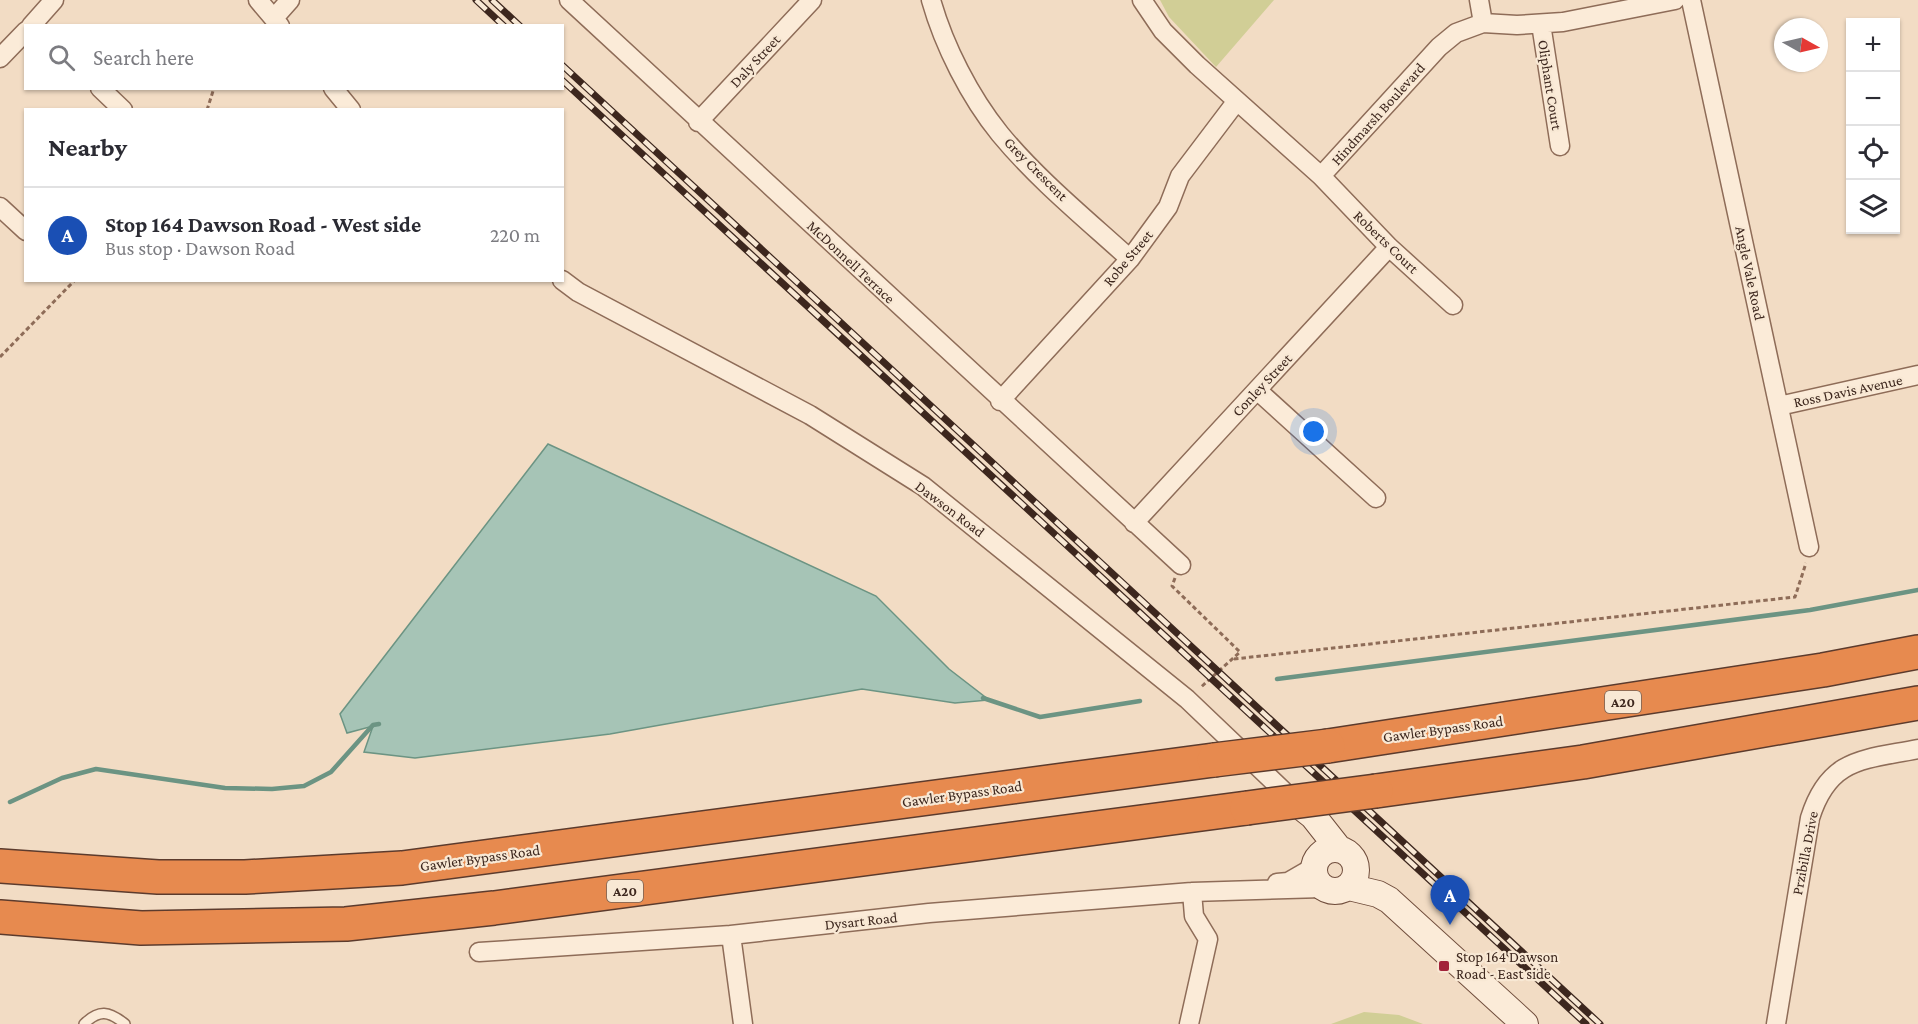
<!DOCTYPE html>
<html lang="en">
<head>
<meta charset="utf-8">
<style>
  body { margin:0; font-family:"Crimson Pro",serif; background:#f2f2f3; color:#2b2b33 }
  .controls { position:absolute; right:18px; top:18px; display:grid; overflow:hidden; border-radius:0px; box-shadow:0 2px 4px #0004 }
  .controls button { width:54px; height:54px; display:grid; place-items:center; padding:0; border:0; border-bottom:2px solid #e1e1e2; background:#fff; color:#2b2b33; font:30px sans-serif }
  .compass { position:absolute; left:1774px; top:18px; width:54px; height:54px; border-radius:50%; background:#fff; box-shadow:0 2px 4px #0004; rotate:98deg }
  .you { position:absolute; left:1314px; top:432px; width:21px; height:21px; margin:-15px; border:4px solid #fff; border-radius:50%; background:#1a73e8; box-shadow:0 0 0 9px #1a73e833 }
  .badge { display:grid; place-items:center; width:39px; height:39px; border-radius:50%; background:#a2233a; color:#fff; font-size:20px; font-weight:700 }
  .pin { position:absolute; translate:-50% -50px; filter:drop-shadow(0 2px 3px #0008) }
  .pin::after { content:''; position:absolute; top:32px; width:21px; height:18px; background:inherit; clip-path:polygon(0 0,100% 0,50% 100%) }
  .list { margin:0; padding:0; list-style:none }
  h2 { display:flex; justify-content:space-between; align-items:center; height:78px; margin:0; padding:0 24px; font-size:26px }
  h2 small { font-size:20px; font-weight:400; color:#7c7c81 }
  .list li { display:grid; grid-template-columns:39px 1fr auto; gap:18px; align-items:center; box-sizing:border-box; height:96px; padding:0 24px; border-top:2px solid #e1e1e2 }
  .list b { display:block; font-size:22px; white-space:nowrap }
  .list p { margin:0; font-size:20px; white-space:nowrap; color:#7c7c81 }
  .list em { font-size:20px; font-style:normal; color:#7c7c81 }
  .icon { flex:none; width:33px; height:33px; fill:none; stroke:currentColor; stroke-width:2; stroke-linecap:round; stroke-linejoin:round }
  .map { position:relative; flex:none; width:1918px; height:1024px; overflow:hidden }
  .search { position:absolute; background:#fff; box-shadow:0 2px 4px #0004; left:24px; top:24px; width:540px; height:66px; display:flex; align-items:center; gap:15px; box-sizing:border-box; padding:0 21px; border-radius:0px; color:#7c7c81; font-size:22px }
  .panel { position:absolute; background:#fff; box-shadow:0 2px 4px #0004; left:24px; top:108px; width:540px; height:174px; border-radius:0px }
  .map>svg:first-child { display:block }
</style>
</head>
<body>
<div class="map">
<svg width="1918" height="1024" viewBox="0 0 1918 1024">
  <rect width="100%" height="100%" fill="#f2dcc4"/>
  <!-- green -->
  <path fill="#d1ce96" d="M1160,0H1274L1216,67L1169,17Z
    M1364,1012L1399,1015L1423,1024H1331Z"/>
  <!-- water -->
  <path fill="#a6c4b6" stroke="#6c9483" stroke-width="1.5" d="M548,444L876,596L949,669L989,700L955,703L862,689L610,734L415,758L364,752L373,726L347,733L340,714Z"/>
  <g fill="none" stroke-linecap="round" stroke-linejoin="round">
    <!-- stream -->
    <path stroke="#6c9483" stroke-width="4.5" d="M1277,679L1810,610L1918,590
      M983,698L1040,717L1140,701
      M10,802L62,778L96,769L225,788L272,789L304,786L331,772L373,725L379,724"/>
    <!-- lane casing -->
    <g stroke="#8e6c58" stroke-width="12">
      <path id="lane" d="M84,1024C99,1009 109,1011 125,1024"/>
    </g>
    <!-- street casing -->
    <g stroke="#8e6c58" stroke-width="21">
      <path id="street" d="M258,0L280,26
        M569,0L1181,565
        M931,0C944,46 970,97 1000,134C1038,180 1086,219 1130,259
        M1142,0L1163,31L1197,65L1321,176L1389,247L1453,305
        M1479,0L1483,23
        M1691,0L1809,547
        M274,18L290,0
        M1541,24L1560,146
        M31,26L54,0
        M0,58L26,31
        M100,88L123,110
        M333,88L351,110
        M698,122L812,0
        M1321,176L1439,47L1456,33L1483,23L1517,25L1563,22L1675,0
        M0,207L26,231
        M562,280L578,292L810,415L923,486L1187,699L1294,801
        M1257,390L1376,498
        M1000,401L1130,259L1168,207L1180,176L1236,102
        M1779,406L1918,375
        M1134,523L1389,247
        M1277,883L1288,882L1314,867
        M731,935L743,1024
        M479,952L731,935L929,913L1192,892L1323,888
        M1189,1024L1208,939L1194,916L1192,892
        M1776,1024L1810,818C1829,757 1864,760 1918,749"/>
    </g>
    <!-- secondary casing -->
    <g stroke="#704d3c" stroke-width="28">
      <path id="secondary" d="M1294,801L1313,816L1339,849
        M1314 870a21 21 0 1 1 42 0a21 21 0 1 1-42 0Z
        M1349,887L1378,894L1389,900L1525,1024"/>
    </g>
    <!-- highway casing -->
    <g stroke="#5c3b2d" stroke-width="36">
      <path id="highway" d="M1328,746L1823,670L1918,652
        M1376,791L1583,762L1918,703
        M0,866L158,877H245L402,868L1214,760
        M0,917L141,928L346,924L494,908L1247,808"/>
    </g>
    <!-- path -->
    <path stroke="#8e6c58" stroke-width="3" stroke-dasharray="4.5 3" stroke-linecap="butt" d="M207,110L214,88
      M0,357L75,280
      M1175,578L1172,586L1240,652L1200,688
      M1234,659L1795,597L1806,563"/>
    <!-- lane -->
    <use href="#lane" stroke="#fbebd8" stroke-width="9"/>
    <!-- street -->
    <use href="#street" stroke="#fbebd8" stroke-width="18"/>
    <!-- secondary -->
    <use href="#secondary" stroke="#fbebd8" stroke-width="26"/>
    <!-- highway -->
    <use href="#highway" stroke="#e78a4f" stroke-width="33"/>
    <!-- rail casing -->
    <g stroke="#3d271e" stroke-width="7">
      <path id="rail" d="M476,0L504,26
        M492,0L520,26
        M562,65L1600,1024
        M562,80L1586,1024"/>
    </g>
    <!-- rail -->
    <use href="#rail" stroke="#f8e8d4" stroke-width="4.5" stroke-dasharray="14" stroke-linecap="butt"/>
    <!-- highway-bridge casing -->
    <g stroke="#5c3b2d" stroke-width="36" stroke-linecap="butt">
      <path id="highway-bridge" d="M1214,760L1328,746
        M1247,808L1376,791"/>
    </g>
    <!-- highway-bridge -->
    <use href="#highway-bridge" stroke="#e78a4f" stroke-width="33"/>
  </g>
  <!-- markers -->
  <rect fill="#a2233a" stroke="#f8e8d4" stroke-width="2" x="1438" y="960" width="12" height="12" rx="3"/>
  <g text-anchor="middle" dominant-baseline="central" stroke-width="4.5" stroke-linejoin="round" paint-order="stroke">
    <!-- shield labels -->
    <g fill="#f8e8d4" stroke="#756155" stroke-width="1.5">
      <rect x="1605" y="691" width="36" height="22" rx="4.5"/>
      <rect x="607" y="880" width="36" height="22" rx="4.5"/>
    </g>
    <g font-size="14" font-weight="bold" fill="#3d271e">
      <text x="1623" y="702">A20</text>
      <text x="625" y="891">A20</text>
    </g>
    <!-- street labels -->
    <g font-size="15" fill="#3d271e" stroke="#f8e8d4">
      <text transform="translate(755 61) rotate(-47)">Daly Street</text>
      <text transform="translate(1550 85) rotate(81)">Oliphant Court</text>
      <text transform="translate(1378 114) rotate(-48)">Hindmarsh Boulevard</text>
      <text transform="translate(1036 169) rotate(45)">Grey Crescent</text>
      <text transform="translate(1386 242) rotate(44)">Roberts Court</text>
      <text transform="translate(1128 258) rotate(-50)">Robe Street</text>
      <text transform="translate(851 262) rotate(43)">McDonnell Terrace</text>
      <text transform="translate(1750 273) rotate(78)">Angle Vale Road</text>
      <text transform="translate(1262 385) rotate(-47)">Conley Street</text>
      <text transform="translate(1848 391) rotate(-12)">Ross Davis Avenue</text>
      <text transform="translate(950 509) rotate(37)">Dawson Road</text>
      <text transform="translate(1443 729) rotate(-8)">Gawler Bypass Road</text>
      <text transform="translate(962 794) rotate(-8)">Gawler Bypass Road</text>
      <text transform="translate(1805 853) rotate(-79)">Przibilla Drive</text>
      <text transform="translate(480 858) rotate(-8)">Gawler Bypass Road</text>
      <text transform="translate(861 921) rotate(-6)">Dysart Road</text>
    </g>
    <!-- poi labels -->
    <g font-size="15" fill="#3d271e" stroke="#f8e8d4" text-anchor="start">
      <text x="1456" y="957">Stop 164 Dawson<tspan x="1456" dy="17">Road - East side</tspan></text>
    </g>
  </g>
</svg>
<div class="controls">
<button>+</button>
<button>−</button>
<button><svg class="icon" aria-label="locate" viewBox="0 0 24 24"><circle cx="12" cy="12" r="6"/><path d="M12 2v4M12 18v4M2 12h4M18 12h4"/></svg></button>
<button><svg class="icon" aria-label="layers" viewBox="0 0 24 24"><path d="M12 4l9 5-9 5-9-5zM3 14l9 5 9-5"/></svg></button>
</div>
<svg class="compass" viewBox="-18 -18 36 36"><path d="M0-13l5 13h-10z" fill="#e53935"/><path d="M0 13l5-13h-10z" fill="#7c7c81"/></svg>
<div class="you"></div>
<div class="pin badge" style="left:1450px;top:925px;background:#1a4fb4">A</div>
<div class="search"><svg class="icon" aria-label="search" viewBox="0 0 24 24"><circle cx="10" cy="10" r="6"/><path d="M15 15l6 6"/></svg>Search here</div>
<section class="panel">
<h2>Nearby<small></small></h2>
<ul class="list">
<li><span class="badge" style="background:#1a4fb4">A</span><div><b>Stop 164 Dawson Road - West side</b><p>Bus stop · Dawson Road</p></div><em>220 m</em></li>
</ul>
</section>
</div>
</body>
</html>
